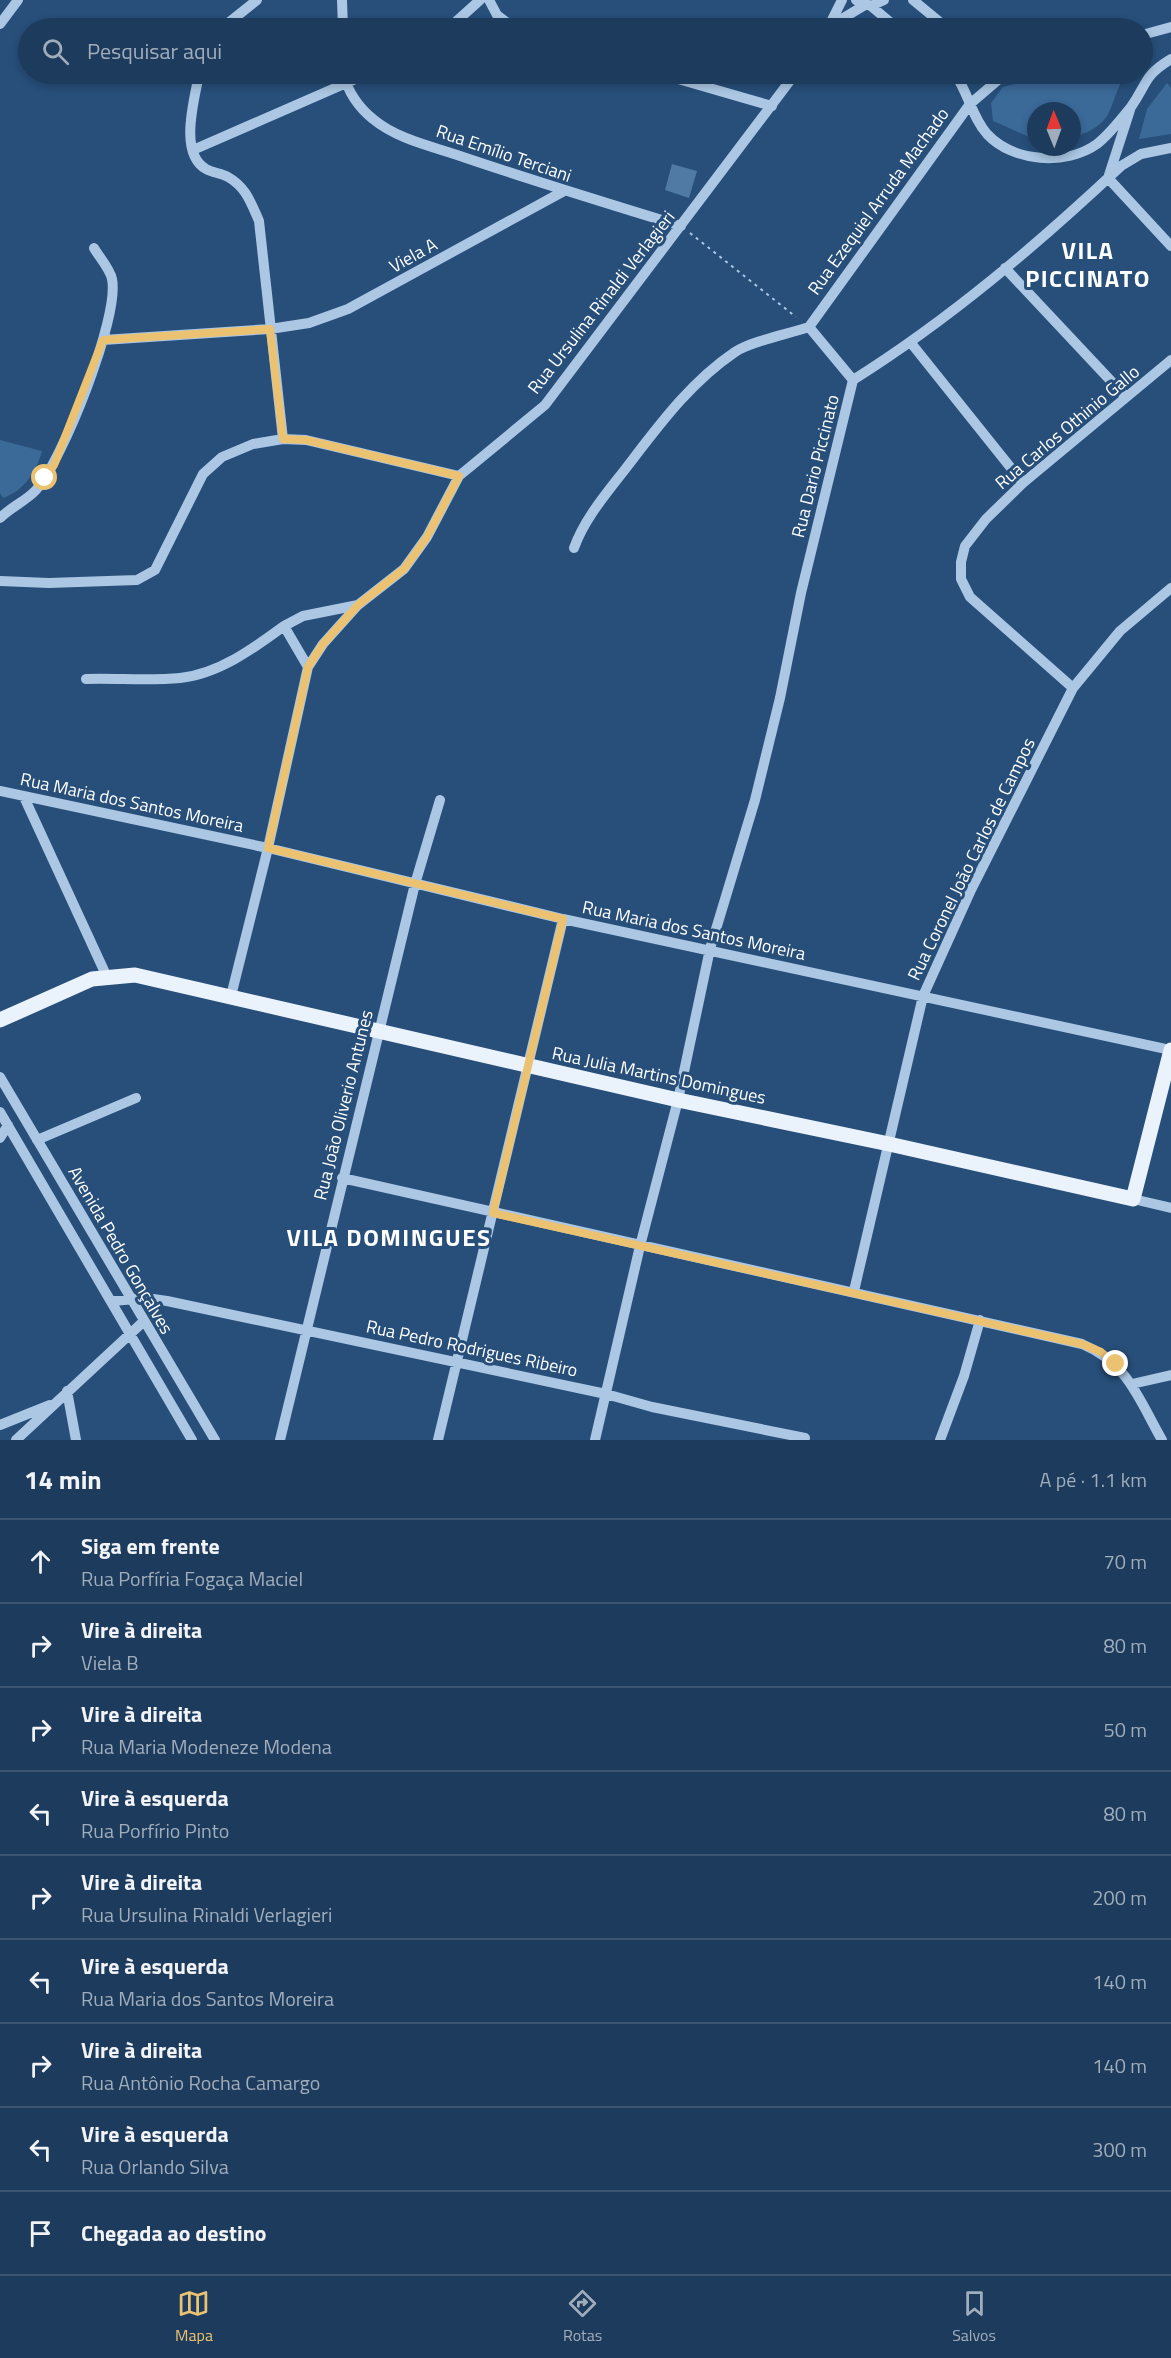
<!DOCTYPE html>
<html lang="pt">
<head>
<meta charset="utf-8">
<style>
  body { margin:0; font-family:"Titillium Web",sans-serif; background:#2a4665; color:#f1f3f6 }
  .compass { position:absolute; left:1027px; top:102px; width:54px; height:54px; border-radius:50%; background:#1d3b5c; box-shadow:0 3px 9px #0003; rotate:359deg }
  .stop { position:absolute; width:18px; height:18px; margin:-14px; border:4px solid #ebc271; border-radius:50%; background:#fff }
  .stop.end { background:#ebc271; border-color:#fff; box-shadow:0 2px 6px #0008 }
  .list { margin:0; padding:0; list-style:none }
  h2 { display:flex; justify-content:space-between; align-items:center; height:78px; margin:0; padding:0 24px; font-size:26px }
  h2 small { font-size:20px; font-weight:400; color:#a0adbb }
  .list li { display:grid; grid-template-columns:39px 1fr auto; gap:18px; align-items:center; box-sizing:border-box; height:84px; padding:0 24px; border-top:2px solid #3b5572 }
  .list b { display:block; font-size:22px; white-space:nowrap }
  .list p { margin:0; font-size:20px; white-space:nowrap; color:#a0adbb }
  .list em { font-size:20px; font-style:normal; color:#a0adbb }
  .icon { flex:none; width:33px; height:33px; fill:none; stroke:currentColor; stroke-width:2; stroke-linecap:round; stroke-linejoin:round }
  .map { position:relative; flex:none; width:1171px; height:1440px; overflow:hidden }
  .search { position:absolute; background:#1d3b5c; box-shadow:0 3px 9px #0003; left:18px; right:18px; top:18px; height:66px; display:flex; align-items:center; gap:15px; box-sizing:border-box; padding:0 21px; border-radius:33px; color:#a0adbb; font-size:22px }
  .sheet { height:834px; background:#1d3b5c }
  nav { display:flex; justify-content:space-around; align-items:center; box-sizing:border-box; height:84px; border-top:2px solid #3b5572; background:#1d3b5c; font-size:16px; color:#a0adbb }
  nav a { display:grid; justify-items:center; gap:3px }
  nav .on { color:#ebc271 }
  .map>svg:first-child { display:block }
</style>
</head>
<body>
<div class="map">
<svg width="1171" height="1440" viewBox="0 0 1171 1440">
  <rect width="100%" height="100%" fill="#274f7a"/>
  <!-- green -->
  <path fill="#3b6998" d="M1055,74H1125C1106,110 1117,123 1072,138V111H1036V140L993,121L991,103L1003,87Z
    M1167,83L1171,88V134L1139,139L1147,109Z
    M0,440L42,451C36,472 24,491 3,498L0,493Z"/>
  <!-- building -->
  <path fill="#5079a3" d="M672,164L697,171L689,198L665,190Z"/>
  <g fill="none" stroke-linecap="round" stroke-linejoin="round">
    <!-- path -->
    <path stroke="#abc7e4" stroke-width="2" stroke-dasharray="3 4.5" stroke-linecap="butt" d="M690,233L796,317"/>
    <!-- minor -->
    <path stroke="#abc7e4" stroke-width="10" d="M342,0L343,28
      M489,0L497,15L514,28
      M856,0L871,6L884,0
      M913,0L947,28
      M871,6L897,28
      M0,24L18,0
      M830,26L865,5
      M222,28L257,0
      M449,28L480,0
      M828,28L842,0
      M1142,35L1171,27
      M344,74C347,91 359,108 373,119C398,140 435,147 466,158C537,182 609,204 681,226
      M661,74L772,106
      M955,74C968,92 972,117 987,134C1013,162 1066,166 1097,144C1109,135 1122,118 1131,107C1148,83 1143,76 1171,59
      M193,150L367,74
      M1109,175L1130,110
      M1108,178L1171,246
      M1005,268L1126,397
      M103,340L270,329L309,323L348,309L564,191
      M911,343L1023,483
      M853,380L809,327L970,104L1005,74
      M283,439L306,440L459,476
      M0,518C11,507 26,501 36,490C62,461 120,317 112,279C110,269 99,257 94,248
      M574,548C584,520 605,495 623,472C657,428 689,383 735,352C752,341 788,334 809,327
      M0,581L49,583L137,580L155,570L203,474L222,457L253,444L283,439L259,221C251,203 246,187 228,177C221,173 213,173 206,169C178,153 195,98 199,74
      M308,667L284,626L303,616L358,605
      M86,679C117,678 150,681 180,678C219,674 254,648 284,626
      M1073,688L970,597L961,579V562L965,546L986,519L1023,483L1171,360
      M0,791L268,848L563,919L1171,1050
      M24,797L107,977
      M231,996L268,848L308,667L323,644L358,605L404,569L427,537L459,476L545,405L795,74
      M0,1077L215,1440
      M0,1112L192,1440
      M0,1138L8,1125
      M37,1140L136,1098
      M342,1178L1082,1344C1128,1363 1139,1400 1162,1440
      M1133,1199L1171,1208
      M854,1291L923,996L971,890L1073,688L1120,631L1171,588
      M113,1301L146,1298L167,1301L606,1394L652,1407L805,1438
      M1132,1384L1171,1375
      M67,1391L76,1440
      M0,1425L50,1405
      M16,1440L143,1322
      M280,1440L415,884L440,800
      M438,1440L563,919
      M595,1440L640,1246L678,1100L710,949L755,800L780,698L801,593L853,380C950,319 1038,244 1121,166L1141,154L1171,148
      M940,1440L964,1376L980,1320"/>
    <!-- major -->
    <path stroke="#eaf2fc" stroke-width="15" d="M0,1020L92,979L135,975L678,1100L889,1144L1133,1199L1171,1050"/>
  </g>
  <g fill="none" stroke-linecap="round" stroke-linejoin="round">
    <!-- route -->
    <path stroke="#ebc271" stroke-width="8" d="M45,478L54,465L103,340L270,329L283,439L306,440L459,476L427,537L404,569L358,605L323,644L308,667L268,848L563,919L493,1213L1082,1344L1101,1352L1116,1364"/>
  </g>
  <g text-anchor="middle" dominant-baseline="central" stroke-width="6" stroke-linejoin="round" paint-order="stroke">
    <!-- street labels -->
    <g font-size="18" fill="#fff" stroke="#274f7a">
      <text transform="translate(504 153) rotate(19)">Rua Emílio Terciani</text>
      <text transform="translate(878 201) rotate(-54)">Rua Ezequiel Arruda Machado</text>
      <text transform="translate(413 255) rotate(-29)">Viela A</text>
      <text transform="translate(601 302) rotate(-52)">Rua Ursulina Rinaldi Verlagieri</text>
      <text transform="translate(1067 427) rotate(-40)">Rua Carlos Othinio Gallo</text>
      <text transform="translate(815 466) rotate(-76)">Rua Dario Piccinato</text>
      <text transform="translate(132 802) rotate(12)">Rua Maria dos Santos Moreira</text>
      <text transform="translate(971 859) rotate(-64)">Rua Coronel João Carlos de Campos</text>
      <text transform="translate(694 930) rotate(12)">Rua Maria dos Santos Moreira</text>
      <text transform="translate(659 1075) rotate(12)">Rua Julia Martins Domingues</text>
      <text transform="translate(343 1105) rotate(-76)">Rua João Oliverio Antunes</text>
      <text transform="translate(121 1250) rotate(60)">Avenida Pedro Gonçalves</text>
      <text transform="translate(472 1348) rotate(12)">Rua Pedro Rodrigues Ribeiro</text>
    </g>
    <!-- district labels -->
    <g font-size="24" font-weight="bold" letter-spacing="1.5" fill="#fff" stroke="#274f7a">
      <text x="1088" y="250">VILA<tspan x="1088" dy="28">PICCINATO</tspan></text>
      <text x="389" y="1237">VILA DOMINGUES</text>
    </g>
  </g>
</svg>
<svg class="compass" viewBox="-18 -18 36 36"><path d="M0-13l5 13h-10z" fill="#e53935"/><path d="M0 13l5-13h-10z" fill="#a0adbb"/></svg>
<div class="stop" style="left:45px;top:478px"></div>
<div class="stop end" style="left:1116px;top:1364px"></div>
<div class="search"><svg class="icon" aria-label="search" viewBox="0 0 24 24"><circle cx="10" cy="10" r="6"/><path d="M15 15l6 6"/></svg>Pesquisar aqui</div>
</div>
<section class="sheet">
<h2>14 min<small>A pé · 1.1 km</small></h2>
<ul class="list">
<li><svg class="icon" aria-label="ahead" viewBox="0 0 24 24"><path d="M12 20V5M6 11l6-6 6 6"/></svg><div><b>Siga em frente</b><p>Rua Porfíria Fogaça Maciel</p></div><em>70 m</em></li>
<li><svg class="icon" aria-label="right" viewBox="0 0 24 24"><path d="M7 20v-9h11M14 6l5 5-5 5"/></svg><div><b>Vire à direita</b><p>Viela B</p></div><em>80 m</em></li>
<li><svg class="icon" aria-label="right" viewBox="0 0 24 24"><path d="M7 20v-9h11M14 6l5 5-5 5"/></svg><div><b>Vire à direita</b><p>Rua Maria Modeneze Modena</p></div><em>50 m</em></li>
<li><svg class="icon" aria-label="left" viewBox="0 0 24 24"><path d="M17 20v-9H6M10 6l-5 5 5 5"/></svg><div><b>Vire à esquerda</b><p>Rua Porfírio Pinto</p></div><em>80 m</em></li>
<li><svg class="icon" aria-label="right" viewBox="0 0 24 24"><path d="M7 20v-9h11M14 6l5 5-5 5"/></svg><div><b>Vire à direita</b><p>Rua Ursulina Rinaldi Verlagieri</p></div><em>200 m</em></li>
<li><svg class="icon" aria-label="left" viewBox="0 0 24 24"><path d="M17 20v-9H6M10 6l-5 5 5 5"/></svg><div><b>Vire à esquerda</b><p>Rua Maria dos Santos Moreira</p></div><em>140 m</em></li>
<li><svg class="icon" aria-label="right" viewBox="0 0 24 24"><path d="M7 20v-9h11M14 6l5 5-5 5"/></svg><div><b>Vire à direita</b><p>Rua Antônio Rocha Camargo</p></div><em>140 m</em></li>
<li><svg class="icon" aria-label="left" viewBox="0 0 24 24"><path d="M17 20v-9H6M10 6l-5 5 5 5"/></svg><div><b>Vire à esquerda</b><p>Rua Orlando Silva</p></div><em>300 m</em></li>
<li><svg class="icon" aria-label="arrive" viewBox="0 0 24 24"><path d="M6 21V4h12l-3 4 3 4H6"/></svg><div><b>Chegada ao destino</b></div></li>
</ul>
</section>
<nav>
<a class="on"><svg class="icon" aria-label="map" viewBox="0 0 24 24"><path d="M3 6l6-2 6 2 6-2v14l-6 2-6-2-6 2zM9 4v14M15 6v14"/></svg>Mapa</a>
<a><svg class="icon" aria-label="directions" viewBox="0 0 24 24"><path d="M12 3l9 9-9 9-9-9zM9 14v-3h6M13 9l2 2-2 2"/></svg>Rotas</a>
<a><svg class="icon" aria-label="saved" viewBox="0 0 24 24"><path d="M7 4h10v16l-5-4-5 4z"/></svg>Salvos</a>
</nav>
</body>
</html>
